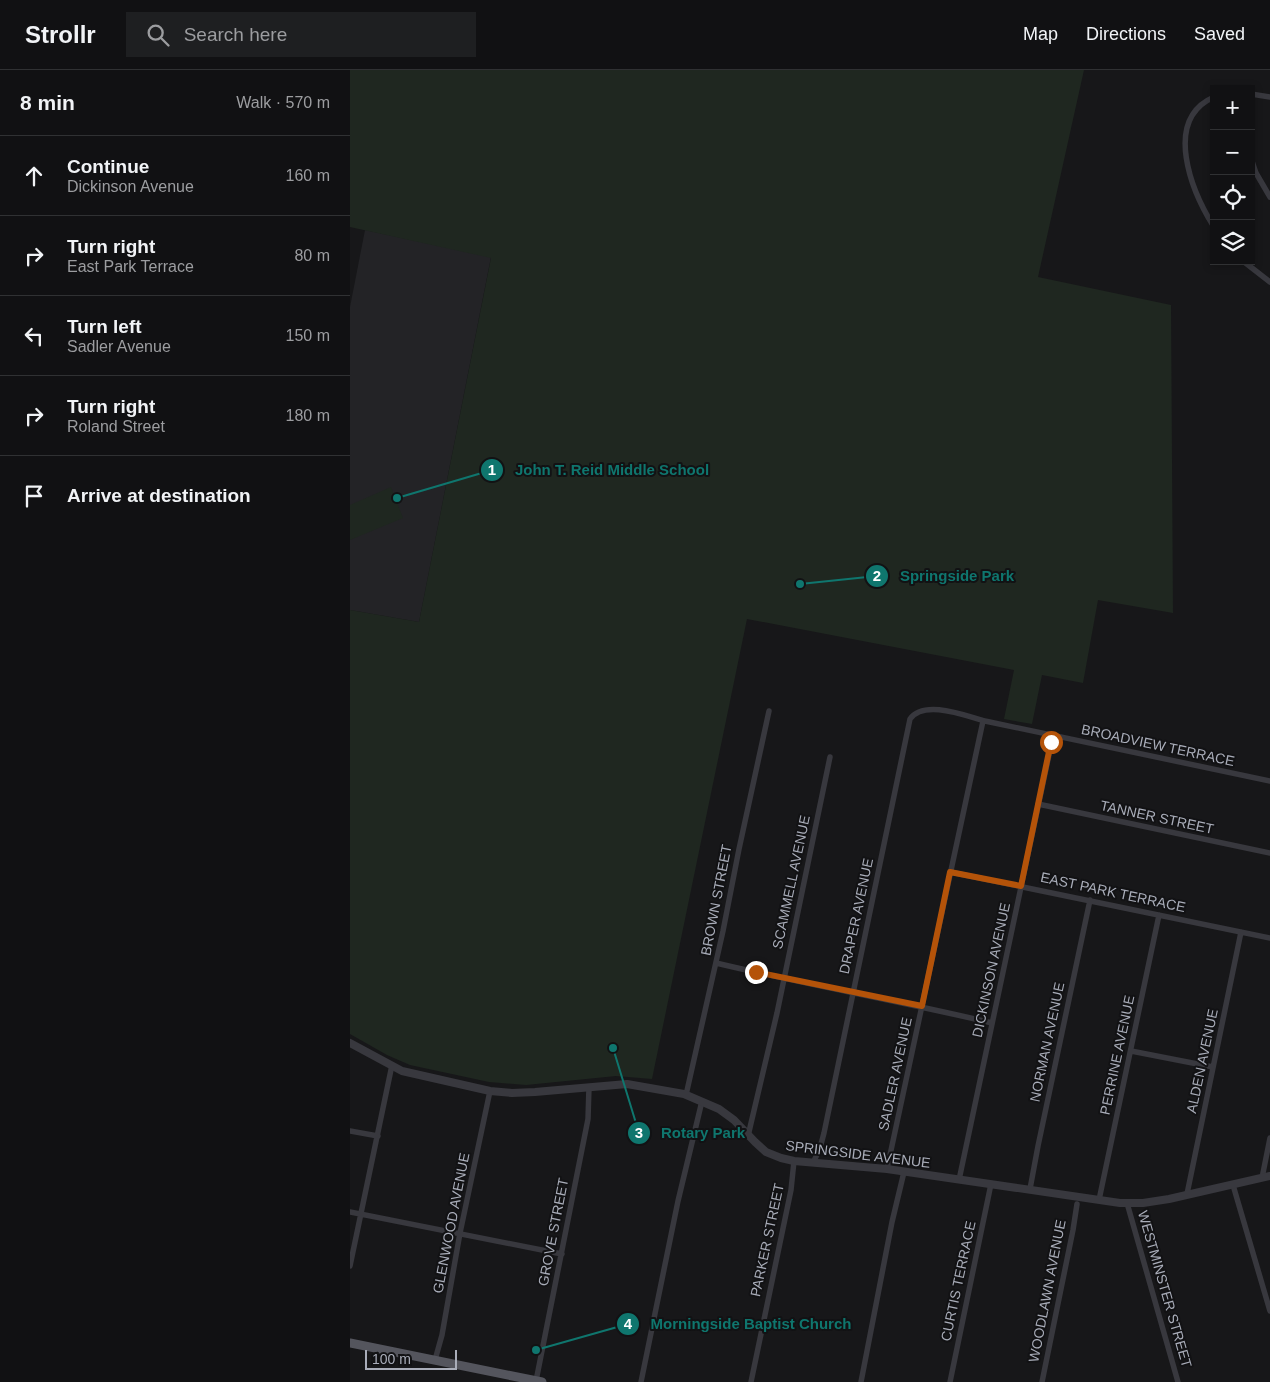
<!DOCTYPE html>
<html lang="en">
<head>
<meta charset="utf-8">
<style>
  body { margin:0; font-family:Helvetica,sans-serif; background:#1e1f21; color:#f1f3f6 }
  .controls { position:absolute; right:15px; top:15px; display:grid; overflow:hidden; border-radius:0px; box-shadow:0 2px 8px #0003 }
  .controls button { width:45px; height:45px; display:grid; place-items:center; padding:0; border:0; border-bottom:1px solid #303133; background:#111113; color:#f1f3f6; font:25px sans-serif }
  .scale { position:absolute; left:15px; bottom:12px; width:92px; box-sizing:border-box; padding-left:5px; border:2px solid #a9adb9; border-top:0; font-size:14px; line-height:18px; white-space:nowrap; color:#a9adb9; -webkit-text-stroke:4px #121214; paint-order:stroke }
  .stop { position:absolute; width:15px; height:15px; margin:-11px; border:4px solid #b45309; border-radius:50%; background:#fff }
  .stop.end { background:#b45309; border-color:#fff; box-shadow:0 1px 5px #0008 }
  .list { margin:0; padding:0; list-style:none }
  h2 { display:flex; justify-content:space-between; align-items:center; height:65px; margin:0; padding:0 20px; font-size:21px }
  h2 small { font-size:16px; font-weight:400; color:#9c9da0 }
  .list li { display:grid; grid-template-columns:32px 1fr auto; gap:15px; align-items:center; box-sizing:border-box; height:80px; padding:0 20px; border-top:1px solid #303133 }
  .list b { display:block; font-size:19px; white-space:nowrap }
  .list p { margin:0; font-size:16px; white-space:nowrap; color:#9c9da0 }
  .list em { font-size:16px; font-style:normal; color:#9c9da0 }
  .icon { flex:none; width:28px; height:28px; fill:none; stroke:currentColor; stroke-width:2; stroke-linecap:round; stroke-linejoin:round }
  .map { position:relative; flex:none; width:920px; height:1312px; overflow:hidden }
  header { display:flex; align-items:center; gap:30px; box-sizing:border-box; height:70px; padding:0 25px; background:#111113; border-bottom:1px solid #303133 }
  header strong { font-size:24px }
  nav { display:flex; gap:28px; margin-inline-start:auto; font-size:18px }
  .search { width:350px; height:45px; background:#1e1f21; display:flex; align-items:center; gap:12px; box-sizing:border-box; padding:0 18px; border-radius:0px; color:#9c9da0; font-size:19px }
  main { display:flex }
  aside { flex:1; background:#111113 }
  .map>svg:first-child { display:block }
</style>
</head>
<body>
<header>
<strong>Strollr</strong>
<div class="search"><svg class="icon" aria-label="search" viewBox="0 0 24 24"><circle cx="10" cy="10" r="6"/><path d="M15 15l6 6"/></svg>Search here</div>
<nav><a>Map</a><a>Directions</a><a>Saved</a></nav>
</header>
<main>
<aside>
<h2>8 min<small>Walk · 570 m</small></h2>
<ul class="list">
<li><svg class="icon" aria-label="ahead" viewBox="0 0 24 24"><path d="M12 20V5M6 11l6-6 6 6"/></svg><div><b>Continue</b><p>Dickinson Avenue</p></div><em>160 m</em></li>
<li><svg class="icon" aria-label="right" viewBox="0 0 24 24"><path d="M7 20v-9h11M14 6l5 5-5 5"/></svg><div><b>Turn right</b><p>East Park Terrace</p></div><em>80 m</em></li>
<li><svg class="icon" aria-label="left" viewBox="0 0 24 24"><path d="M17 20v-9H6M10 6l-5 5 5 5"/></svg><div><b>Turn left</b><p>Sadler Avenue</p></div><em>150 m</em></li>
<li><svg class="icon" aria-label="right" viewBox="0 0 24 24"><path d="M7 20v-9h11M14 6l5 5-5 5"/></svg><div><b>Turn right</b><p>Roland Street</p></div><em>180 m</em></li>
<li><svg class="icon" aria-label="arrive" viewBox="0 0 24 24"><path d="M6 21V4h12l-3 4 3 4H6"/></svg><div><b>Arrive at destination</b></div></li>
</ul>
</aside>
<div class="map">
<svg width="920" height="1312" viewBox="0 0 920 1312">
  <rect width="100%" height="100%" fill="#171719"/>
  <!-- built -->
  <path fill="#232326" d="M15,160L141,187L69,552L0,540V237Z"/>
  <!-- green -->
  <path fill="#1f2720" d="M0,0H734L688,207L821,235L823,543L748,530L733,613L692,605L682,654L654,649L664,600L397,549L302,1009L266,1006L176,1015L139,1012L60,995L37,985L0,964V540L69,552L141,188L0,157Z
    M41,417L53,448L0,470V435Z"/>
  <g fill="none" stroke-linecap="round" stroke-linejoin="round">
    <!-- minor -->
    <path stroke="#38383e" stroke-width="5.5" d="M901,24L920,27
      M864,27C812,50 842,122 864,157
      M901,88L906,103L920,127
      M893,191L920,212
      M688,734L920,783
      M600,802L920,868
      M366,893C458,915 550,931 642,953
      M781,981L863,997
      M336,1025L373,861L389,779L419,641
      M0,1061L28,1066
      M398,1066L427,943L480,687
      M463,1093L470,1078L474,1063L560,649C574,629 616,646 635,651L920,711
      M537,1099L633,651
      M912,1108L920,1068
      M609,1110L703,666
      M883,1115L920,1241
      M680,1119L688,1076L740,830
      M837,1124L891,862
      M749,1130L809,845
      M777,1133L828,1312
      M0,1142L212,1184
      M0,1196L42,995
      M85,1290L92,1265L110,1163L140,1021
      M186,1311L238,1049L239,1017
      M291,1312L328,1131L352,1031
      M401,1312L441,1120L444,1091
      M511,1312L542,1152L554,1102
      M600,1312L641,1114
      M692,1312L723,1160L727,1134"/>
    <!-- tertiary -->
    <path stroke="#38383e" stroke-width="8" d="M0,973L52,1001L140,1021L162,1023L185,1022L277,1014L334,1024L369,1039L384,1050L405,1072L416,1082L431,1088L444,1091L537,1099L770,1133H793L819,1129L920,1106"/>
    <!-- primary -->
    <path stroke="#54555d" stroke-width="9" d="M0,1273L192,1312"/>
  </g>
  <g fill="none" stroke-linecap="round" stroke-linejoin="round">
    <!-- route -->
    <path stroke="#b45309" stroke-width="6" d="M406,902L572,936L600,802L671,816L701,672"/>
  </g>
  <g text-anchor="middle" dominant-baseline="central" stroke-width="4" stroke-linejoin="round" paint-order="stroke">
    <!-- street labels -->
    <g font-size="14" fill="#a9adb9" stroke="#121214">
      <text transform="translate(808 675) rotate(12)">BROADVIEW TERRACE</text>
      <text transform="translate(807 747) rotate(12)">TANNER STREET</text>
      <text transform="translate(441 812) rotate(-78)">SCAMMELL AVENUE</text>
      <text transform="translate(763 822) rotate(12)">EAST PARK TERRACE</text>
      <text transform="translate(366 830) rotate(-79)">BROWN STREET</text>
      <text transform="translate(506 846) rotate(-78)">DRAPER AVENUE</text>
      <text transform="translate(641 900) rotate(-78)">DICKINSON AVENUE</text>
      <text transform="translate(697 972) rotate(-78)">NORMAN AVENUE</text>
      <text transform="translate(767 985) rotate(-78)">PERRINE AVENUE</text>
      <text transform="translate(852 991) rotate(-78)">ALDEN AVENUE</text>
      <text transform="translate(545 1004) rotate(-78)">SADLER AVENUE</text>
      <text transform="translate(508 1084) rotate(7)">SPRINGSIDE AVENUE</text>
      <text transform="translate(101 1153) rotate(-79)">GLENWOOD AVENUE</text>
      <text transform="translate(203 1162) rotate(-79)">GROVE STREET</text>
      <text transform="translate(417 1170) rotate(-78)">PARKER STREET</text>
      <text transform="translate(608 1211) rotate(-78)">CURTIS TERRACE</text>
      <text transform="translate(815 1219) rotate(74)">WESTMINSTER STREET</text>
      <text transform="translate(697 1221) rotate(-79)">WOODLAWN AVENUE</text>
    </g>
  </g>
  <!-- callouts -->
  <path fill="none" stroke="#0f766e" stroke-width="2" d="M47 428L142 400M450 514L527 506M263 978L289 1063M186 1280L278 1254"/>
  <g fill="#0f766e" stroke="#121214" stroke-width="2">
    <circle cx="47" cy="428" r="5"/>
    <circle cx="450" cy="514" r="5"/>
    <circle cx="263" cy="978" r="5"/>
    <circle cx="186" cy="1280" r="5"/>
    <circle cx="142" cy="400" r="12"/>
    <circle cx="527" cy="506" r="12"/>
    <circle cx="289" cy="1063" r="12"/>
    <circle cx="278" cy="1254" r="12"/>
  </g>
  <g font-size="15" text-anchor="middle" font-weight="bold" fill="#fff">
    <text x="142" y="405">1</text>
    <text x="527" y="511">2</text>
    <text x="289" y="1068">3</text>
    <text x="278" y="1259">4</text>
  </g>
  <g font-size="15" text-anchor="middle" font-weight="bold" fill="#0f766e" stroke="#121214" stroke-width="4" stroke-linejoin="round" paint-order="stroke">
    <text x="262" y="405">John T. Reid Middle School</text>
    <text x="607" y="511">Springside Park</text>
    <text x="353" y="1068">Rotary Park</text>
    <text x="401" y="1259">Morningside Baptist Church</text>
  </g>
</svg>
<div class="controls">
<button>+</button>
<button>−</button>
<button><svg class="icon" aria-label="locate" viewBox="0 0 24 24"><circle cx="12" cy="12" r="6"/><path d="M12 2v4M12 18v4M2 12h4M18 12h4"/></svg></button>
<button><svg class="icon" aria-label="layers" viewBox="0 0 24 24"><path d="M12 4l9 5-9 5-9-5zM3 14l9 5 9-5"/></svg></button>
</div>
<div class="scale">100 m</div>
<div class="stop" style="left:701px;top:672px"></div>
<div class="stop end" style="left:406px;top:902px"></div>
</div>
</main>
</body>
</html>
